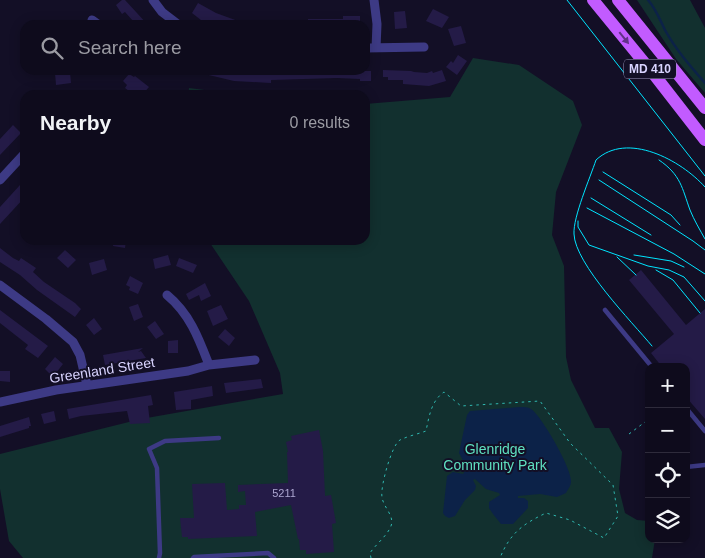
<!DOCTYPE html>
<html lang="en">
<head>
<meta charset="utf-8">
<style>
  body { margin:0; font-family:Arial,sans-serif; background:#171425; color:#f1f3f6 }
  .controls { position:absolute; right:15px; bottom:15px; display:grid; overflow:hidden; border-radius:10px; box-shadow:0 2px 12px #0003 }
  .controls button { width:45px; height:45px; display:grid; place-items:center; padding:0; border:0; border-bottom:1px solid #2e2b3b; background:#0e0b1c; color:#f1f3f6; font:25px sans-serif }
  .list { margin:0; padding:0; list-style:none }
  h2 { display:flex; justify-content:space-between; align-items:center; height:65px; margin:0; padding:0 20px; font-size:21px }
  h2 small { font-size:16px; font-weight:400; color:#9b9ba3 }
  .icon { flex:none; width:28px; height:28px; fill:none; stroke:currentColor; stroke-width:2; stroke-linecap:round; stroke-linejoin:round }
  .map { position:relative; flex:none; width:705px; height:558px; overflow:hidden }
  .search { position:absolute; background:#0e0b1c; box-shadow:0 2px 12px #0003; left:20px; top:20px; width:350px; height:55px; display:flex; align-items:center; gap:12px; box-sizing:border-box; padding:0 18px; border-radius:15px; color:#9b9ba3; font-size:19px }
  .panel { position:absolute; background:#0e0b1c; box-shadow:0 2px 12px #0003; left:20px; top:90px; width:350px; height:155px; border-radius:15px }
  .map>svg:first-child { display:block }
</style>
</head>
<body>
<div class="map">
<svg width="705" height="558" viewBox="0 0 705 558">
  <rect width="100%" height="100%" fill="#130f26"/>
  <!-- green -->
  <path fill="#12302f" d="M637,0H690L705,28V93L676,59Z
    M473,58L519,65L573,101L582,125L556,192L552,235L564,266L566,357L571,380L595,428H609L622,452L619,489L625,513L637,520L649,521V539H655L652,558H23L9,541L0,489V454L141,419L283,394L280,373L249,301L208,240H365V104L450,97Z
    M189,88L243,95H188Z"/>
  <!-- water -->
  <path fill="#0c2248" d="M520,407C524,407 528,407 531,409C541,415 573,470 571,482C571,486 568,489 566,493L557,497L540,494L518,496V498H524L528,501V508L513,524H501L493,514L489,508V502L500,495L499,493L486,489L475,479L473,480L476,486L475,490L465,500L455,516L449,518L445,516L443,513L447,476L453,472L463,474L467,468L459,453L467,415L470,411Z"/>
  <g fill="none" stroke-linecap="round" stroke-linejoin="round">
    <!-- stream -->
    <path stroke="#0c2248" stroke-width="2.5" d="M648,0C656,9 660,20 665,30C676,50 691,67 705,83"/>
  </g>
  <!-- building -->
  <path fill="#241b47" d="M122,0H125L148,25H129L133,21L125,12L122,14L116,5Z
    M198,3L216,13L249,25H216L207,22L206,24L192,13Z
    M433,9L449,17L442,28L426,21Z
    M405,11L407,28L395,29L394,12Z
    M343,16H360V25H308V19H343Z
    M461,26L466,43L454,46L448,29Z
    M458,55L467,61L457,75L446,67L451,61L453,63Z
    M197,70L371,71V81H360V79L337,78L271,80V83L234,81L196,72Z
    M383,70L411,71L414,72L427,73L432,71L433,73L442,70L446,81L429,86L403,84V80H388V77H383Z
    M70,72L71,83L56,85L55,73Z
    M129,74L134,77L135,76L149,87L142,95H134L125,88L127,85L123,81Z
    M13,125L21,133L0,155V139Z
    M20,185L25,189V197L0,224V207Z
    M114,240H126L125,248L113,246Z
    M0,248L13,258L19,261L21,258L36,268L33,272L44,282L75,303L81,309L75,317L37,290L20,275L0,262Z
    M65,250L76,260L68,268L57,258Z
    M168,255L171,265L155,269L153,259Z
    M179,258L197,265L193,273L176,266Z
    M104,259L107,270L92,275L89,263Z
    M641,270L686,325L705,309V419L686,397V367H662L651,353L674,334L629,280Z
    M130,276L143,283L138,294L129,290L130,287L126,285Z
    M205,283L211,296L201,301L199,295L189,300L186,294Z
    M138,304L143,317L134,321L129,307Z
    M221,305L228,319L213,326L207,311Z
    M0,310L48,346L38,358L25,349L28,345L0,323Z
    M94,318L102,329L94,335L86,325Z
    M155,321L164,334L156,339L147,327Z
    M225,329L235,338L229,346L218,337Z
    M178,340V353H168V341Z
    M143,348L138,352L141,351L146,358L105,365L103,355Z
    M55,357L63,364L56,373L54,371L51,375L45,369Z
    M0,371H10V382L0,381Z
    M261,379L263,388L226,393L224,383Z
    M212,386L213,396L191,400V409L176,410L174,392Z
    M151,395L153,405L148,406L150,423L130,424L127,411L81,416L69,419L67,409Z
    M54,411L56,421L44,424L41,414Z
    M29,417L31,426H29V428L0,437V426Z
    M319,430L323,451L325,496L331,495L336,523L332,524L334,552L306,554V550H300L299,539H298L291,505L255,512L257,536L188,539V537H182L180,518H194L192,484L225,483L227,510L239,509V505H246L245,491L238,492V485L288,483L287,452H288L286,442L292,440L291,436Z"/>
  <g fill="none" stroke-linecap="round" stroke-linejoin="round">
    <!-- path -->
    <path stroke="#2fb8b0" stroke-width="1" stroke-dasharray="2.5 4" stroke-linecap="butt" d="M629,434L649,419
      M371,558L370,553C376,544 387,536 391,526C395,516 383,507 382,497C380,487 392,444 400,440C408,436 418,434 426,431C429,417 431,401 444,392L461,406L540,401L570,443L613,485L618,516L604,538L570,520L546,513C523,524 510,533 500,558"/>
    <!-- service -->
    <path stroke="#3d3a85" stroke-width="4.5" d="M605,310L652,367
      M686,408L705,431
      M686,467L705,465
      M159,558L160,553L157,468L149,449L165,441L219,438
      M193,558L194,557L268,553L274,558"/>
    <!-- minor -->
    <path stroke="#3d3a85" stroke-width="9" d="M153,0L162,12L179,25
      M374,0L377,24L376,48
      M92,20L99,25
      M365,48L424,47
      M0,180L25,153
      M0,285L46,319L73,342L80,355L87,385
      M167,295C190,314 199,339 209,365
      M0,402L56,390L188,371L209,365L255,360"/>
    <!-- primary -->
    <path stroke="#c25bff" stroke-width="12" d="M593,0L656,77L705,140
      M618,0L705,108"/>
    <!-- tram -->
    <path stroke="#00e5ff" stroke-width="1" d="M567,0L705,176
      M659,160C681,175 682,188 690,210C694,220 700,230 705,239
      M603,172L671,215L680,225
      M599,180L693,241L705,250
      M591,198L651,235
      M587,208L674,254L705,274
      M578,221V227L589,245L648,266L669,270L684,277L705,301
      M634,255L671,261L684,267
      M617,257L636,275
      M656,270L673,280L700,313
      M652,346C632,322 575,264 574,234C573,217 590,178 596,160C627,131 681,160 705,187"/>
  </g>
  <!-- one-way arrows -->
  <defs><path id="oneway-solid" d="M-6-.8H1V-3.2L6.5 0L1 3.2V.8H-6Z" transform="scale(1.25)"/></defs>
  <use fill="#623188" href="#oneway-solid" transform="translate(624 38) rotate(51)"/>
  <g text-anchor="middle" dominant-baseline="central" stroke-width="4" stroke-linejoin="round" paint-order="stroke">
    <!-- number labels -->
    <g font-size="11" fill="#aca6d1">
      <text x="284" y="493">5211</text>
    </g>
    <!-- shield labels -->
    <rect fill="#130f26" stroke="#9e99be" stroke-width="1" x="624" y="59.5" width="52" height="19" rx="4"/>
    <g font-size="12" font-weight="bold" fill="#d9d4ff">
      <text x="650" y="69">MD 410</text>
    </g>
    <!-- street labels -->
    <g font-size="14" fill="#d9d4ff" stroke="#130f26">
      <text transform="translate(102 370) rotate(-9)">Greenland Street</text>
    </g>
    <!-- park labels -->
    <g font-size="14" fill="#5fe0c0" stroke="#130f26">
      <text x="495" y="449">Glenridge<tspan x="495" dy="16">Community Park</tspan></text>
    </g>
  </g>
</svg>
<div class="controls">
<button>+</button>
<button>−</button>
<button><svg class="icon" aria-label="locate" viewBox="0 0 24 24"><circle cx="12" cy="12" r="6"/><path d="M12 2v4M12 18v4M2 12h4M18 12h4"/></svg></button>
<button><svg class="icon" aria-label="layers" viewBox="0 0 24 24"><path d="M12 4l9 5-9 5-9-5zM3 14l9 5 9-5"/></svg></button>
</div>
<div class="search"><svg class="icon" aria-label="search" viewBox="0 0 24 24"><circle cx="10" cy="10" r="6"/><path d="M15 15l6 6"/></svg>Search here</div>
<section class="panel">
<h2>Nearby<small>0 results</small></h2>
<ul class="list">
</ul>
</section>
</div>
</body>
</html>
